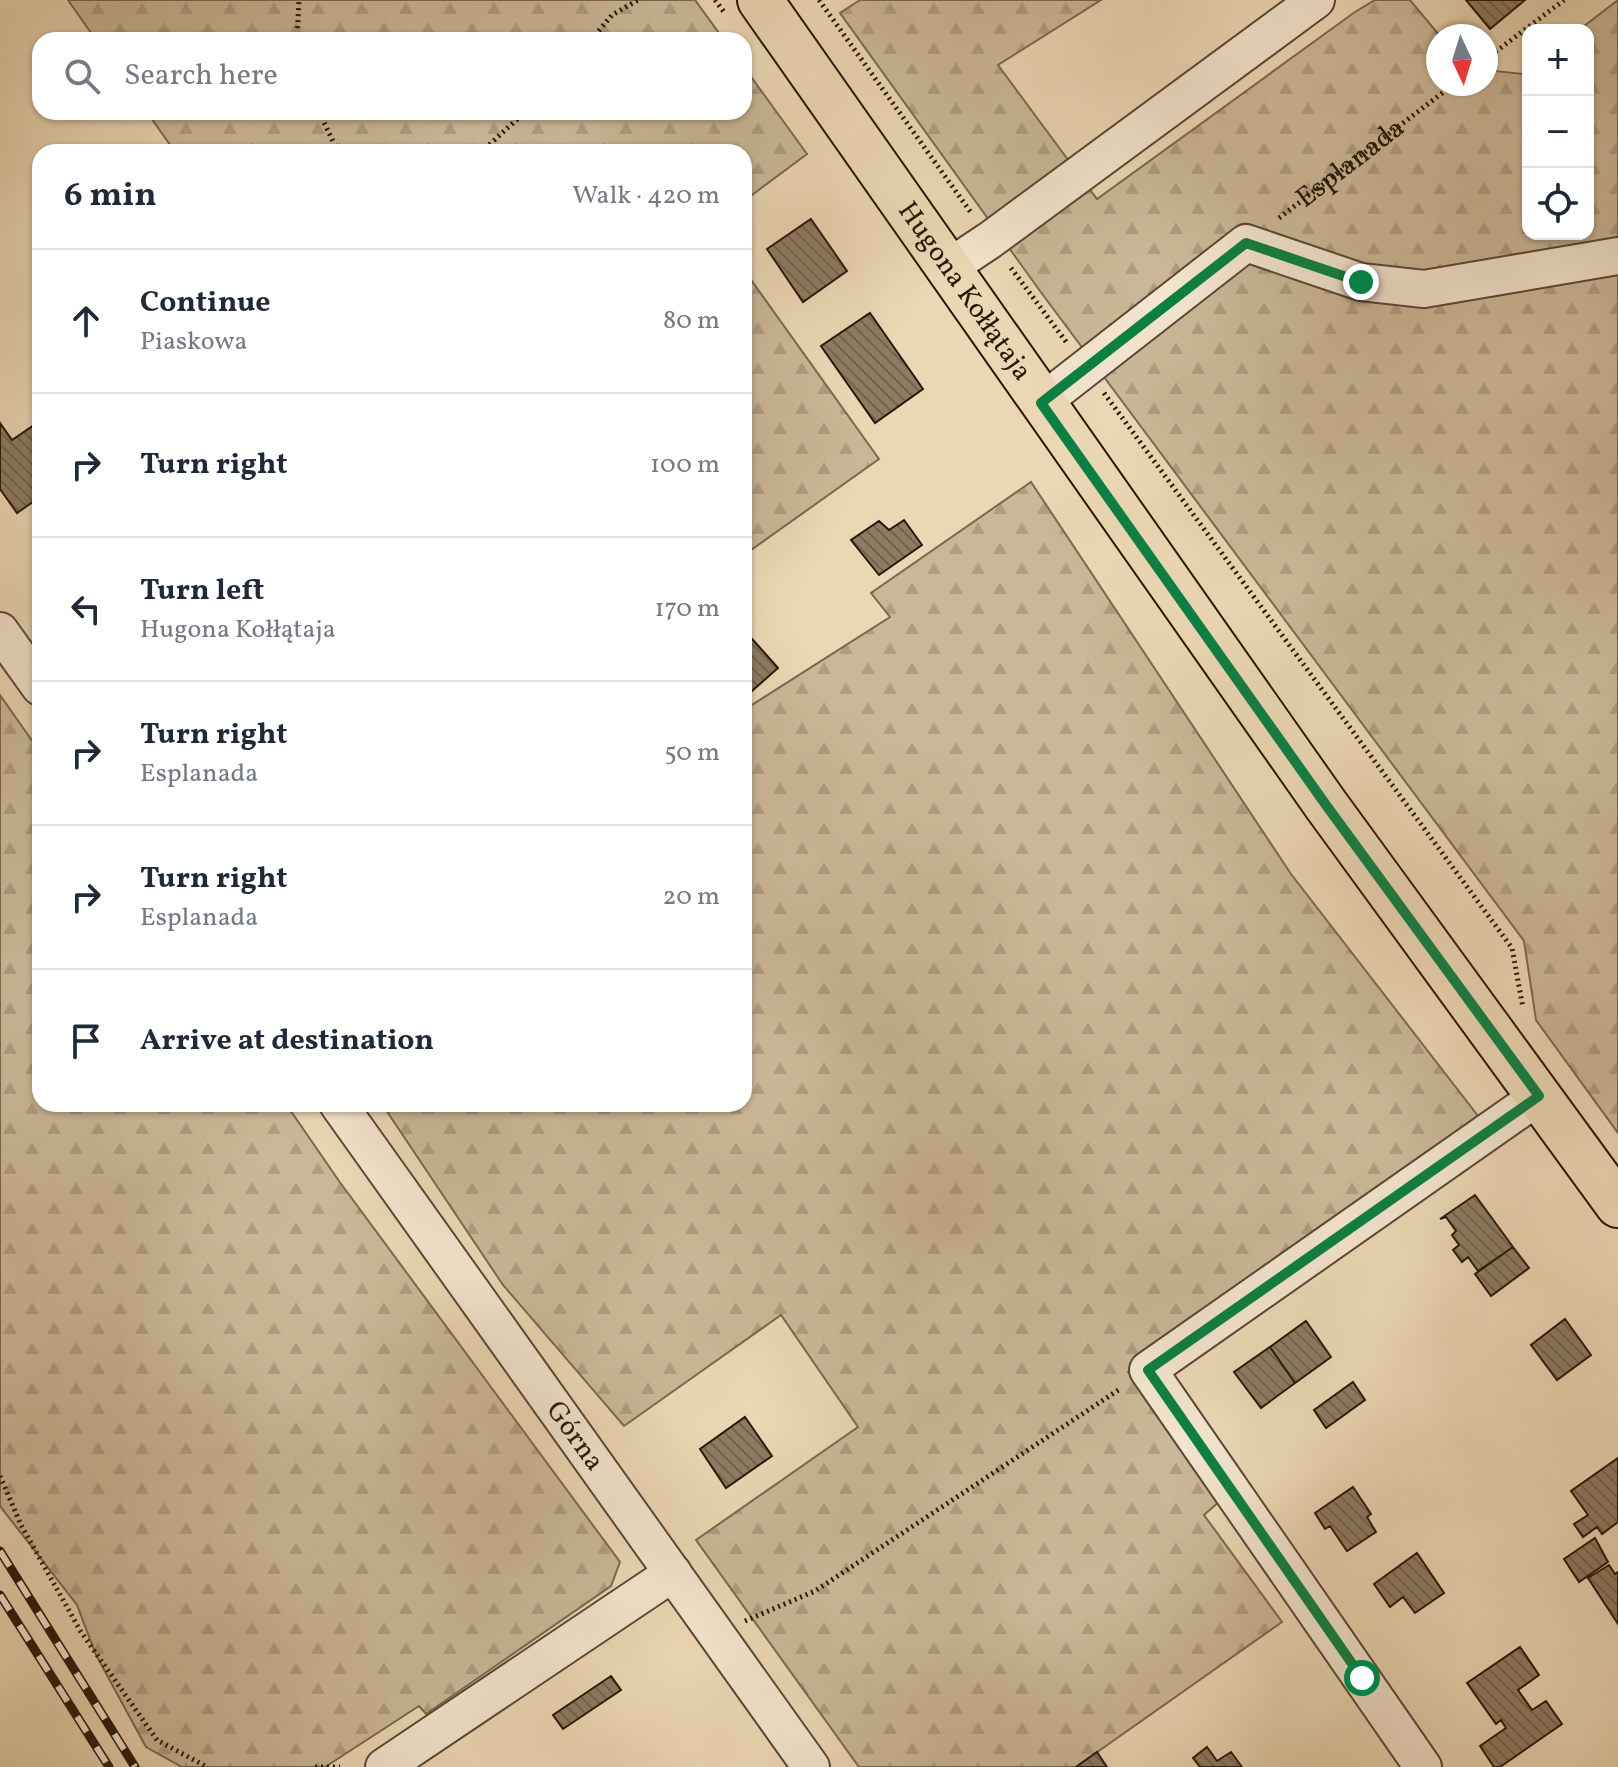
<!DOCTYPE html>
<html lang="en">
<head>
<meta charset="utf-8">
<style>
  body { margin:0; font-family:Vollkorn,serif; background:#f6f6f7; color:#1f2937 }
  .controls { position:absolute; right:24px; top:24px; display:grid; overflow:hidden; border-radius:16px; box-shadow:0 2px 6px #0004 }
  .controls button { width:72px; height:72px; display:grid; place-items:center; padding:0; border:0; border-bottom:2px solid #e0e1e3; background:#fff; color:#1f2937; font:40px sans-serif }
  .compass { position:absolute; left:1426px; top:24px; width:72px; height:72px; border-radius:50%; background:#fff; box-shadow:0 2px 6px #0004; rotate:176deg }
  .stop { position:absolute; width:24px; height:24px; margin:-18px; border:6px solid #0b8043; border-radius:50%; background:#fff }
  .stop.end { background:#0b8043; border-color:#fff; box-shadow:0 2px 8px #0008 }
  .list { margin:0; padding:0; list-style:none }
  h2 { display:flex; justify-content:space-between; align-items:center; height:104px; margin:0; padding:0 32px; font-size:34px }
  h2 small { font-size:26px; font-weight:400; color:#747a83 }
  .list li { display:grid; grid-template-columns:52px 1fr auto; gap:24px; align-items:center; box-sizing:border-box; height:144px; padding:0 32px; border-top:2px solid #e0e1e3 }
  .list b { display:block; font-size:30px; white-space:nowrap }
  .list p { margin:0; font-size:26px; white-space:nowrap; color:#747a83 }
  .list em { font-size:26px; font-style:normal; color:#747a83 }
  .icon { flex:none; width:44px; height:44px; fill:none; stroke:currentColor; stroke-width:2; stroke-linecap:round; stroke-linejoin:round }
  .map { position:relative; flex:none; width:1618px; height:1767px; overflow:hidden }
  .search { position:absolute; background:#fff; box-shadow:0 2px 6px #0004; left:32px; top:32px; width:720px; height:88px; display:flex; align-items:center; gap:20px; box-sizing:border-box; padding:0 28px; border-radius:24px; color:#747a83; font-size:30px }
  .panel { position:absolute; background:#fff; box-shadow:0 2px 6px #0004; left:32px; top:144px; width:720px; height:968px; border-radius:24px }
  .map>svg:first-child { display:block }
</style>
</head>
<body>
<div class="map">
<svg width="1618" height="1767" viewBox="0 0 1618 1767">
  <defs>
    <pattern id="forest-firs" width="22" height="20" patternUnits="userSpaceOnUse" patternTransform="scale(2)"><rect width="22" height="20" fill="#cbb797"/><path d="M5 1l3.5 6h-7zM16 11l3.5 6h-7z" fill="#ae9d81"/></pattern>
    <pattern id="building-back-hatch" width="6" height="6" patternUnits="userSpaceOnUse" patternTransform="scale(2)"><rect width="6" height="6" fill="#8d7b62"/><path d="M-1 5l2 2M0 0l6 6M5-1l2 2" fill="none" stroke="#73644f"/></pattern>
  </defs>
  <rect width="100%" height="100%" fill="#ecd7b4"/>
  <filter id="stains"><feTurbulence type="fractalNoise" baseFrequency=".0025" numOctaves="4"/><feColorMatrix values="0 0 0 0 .2 0 0 0 0 .09 0 0 0 0 .02 0 0 0 .5 -.17"/></filter>
  <radialGradient id="worn" r=".72"><stop offset=".6" stop-color="#630" stop-opacity="0"/><stop offset="1" stop-color="#630" stop-opacity=".3"/></radialGradient>
  <!-- forest -->
  <path fill="url(#forest-firs)" stroke="#796850" stroke-width="2" d="M68,0H695L724,40H96Z
    M860,0H1101L998,65L1097,199L1355,12L1375,0H1410L1440,36L1438,84H1486V70L1523,74L1528,70V234H1588V30H1579L1618,0V1133L1536,1020L1524,941L1040,291L840,13Z
    M744,67L807,154L744,201V152H175L147,112H744Z
    M744,270L879,459L744,555Z
    M1031,482L1291,874L1485,1125L1128,1372L1221,1500L1204,1515L1282,1622L1076,1767H859L696,1540L858,1427L781,1315L624,1426L503,1285L382,1104H744V710L890,617L871,593Z
    M0,695L40,752V1104H286L339,1181L620,1562L611,1586L426,1714L419,1706L325,1767H182L146,1747L96,1655L77,1605L0,1506Z"/>
  <!-- building -->
  <path fill="url(#building-back-hatch)" stroke="#27180a" stroke-width="2" d="M1466,0H1525L1490,29Z
    M811,219L847,271L803,302L767,249Z
    M870,313L923,389L875,423L821,346Z
    M40,421V497L17,513L0,489V423L12,440Z
    M904,520L922,545L879,575L851,540L879,521L889,530Z
    M744,630L778,668L744,698Z
    M1475,1195L1513,1247L1478,1271L1468,1257L1462,1262L1453,1250L1459,1245L1452,1235L1456,1231L1446,1217L1440,1219Z
    M1513,1247L1529,1268L1491,1296L1475,1274Z
    M1565,1319L1591,1355L1557,1380L1531,1345Z
    M1306,1321L1331,1357L1295,1383L1270,1347Z
    M1270,1347L1295,1383L1261,1408L1234,1372Z
    M1353,1382L1365,1400L1326,1428L1314,1410Z
    M745,1417L772,1456L726,1488L700,1449Z
    M1618,1458V1522L1602,1534L1597,1527L1583,1537L1574,1524L1588,1515L1571,1491Z
    M1353,1487L1371,1514L1367,1517L1376,1532L1347,1551L1330,1526L1325,1529L1315,1513Z
    M1595,1538L1608,1562L1579,1582L1564,1559Z
    M1417,1553L1444,1593L1415,1613L1403,1597L1390,1607L1374,1584Z
    M1609,1565L1615,1574L1618,1572V1624L1588,1578Z
    M1520,1647L1539,1675L1518,1690L1532,1710L1546,1701L1562,1724L1500,1767H1494L1480,1746L1506,1728L1501,1720L1496,1724L1467,1683Z
    M611,1676L621,1690L563,1729L553,1715Z
    M1207,1747L1217,1761L1231,1752L1242,1767H1200L1193,1758Z
    M1097,1752L1107,1767H1076Z"/>
  <g fill="none" stroke-linecap="round" stroke-linejoin="round">
    <!-- minor casing -->
    <g stroke="#584834" stroke-width="40">
      <g id="minor">
        <path d="M948,268L990,240L1316,0"/>
        <path d="M1041,403L1246,243L1361,282L1424,289L1618,256"/>
        <path d="M0,631L40,687"/>
        <path id="s2" d="M338,1104L811,1767"/>
        <path d="M384,1767L673,1573"/>
        <path d="M1423,1767L1148,1370L1539,1096"/>
      </g>
    </g>
    <!-- major casing -->
    <g stroke="#27180a" stroke-width="48">
      <g id="major">
        <path id="s3" d="M760,0L1326,805L1618,1205"/>
      </g>
    </g>
    <!-- path -->
    <g stroke="#27180a" stroke-width="5" stroke-dasharray="2 4" stroke-linecap="butt">
      <path d="M715,0L724,12"/>
      <path d="M819,0L972,214"/>
      <path d="M297,40L299,0"/>
      <path d="M591,40L612,15L638,0"/>
      <path d="M1486,59L1564,0"/>
      <path d="M319,112L338,152"/>
      <path d="M473,152L489,145L525,112"/>
      <path id="s1" d="M1279,218L1454,84"/>
      <path d="M1011,268L1067,343"/>
      <path d="M1104,393L1512,948L1523,1008"/>
      <path d="M0,1476L21,1525L81,1632L157,1740L207,1767"/>
      <path d="M745,1621L815,1591L1120,1389"/>
      <path d="M315,1767H340"/>
    </g>
    <!-- minor -->
    <use href="#minor" stroke="#f3e5ce" stroke-width="36"/>
    <!-- major -->
    <use href="#major" stroke="#ecd7b4" stroke-width="44"/>
    <!-- rail casing -->
    <g stroke="#27180a" stroke-width="9">
      <path id="rail" d="M0,1551L135,1767
        M0,1595L109,1767"/>
    </g>
    <!-- rail -->
    <use href="#rail" stroke="#f3e5ce" stroke-width="6" stroke-dasharray="18" stroke-linecap="butt"/>
  </g>
  <g fill="none" stroke-linecap="round" stroke-linejoin="round">
    <!-- route -->
    <path stroke="#0b8043" stroke-width="10" d="M1361,282L1246,243L1041,403L1326,805L1539,1096L1148,1370L1362,1678"/>
  </g>
  <g text-anchor="middle" dominant-baseline="central" stroke-width="6" stroke-linejoin="round" paint-order="stroke">
    <!-- street labels -->
    <g font-size="28" fill="#27180a" stroke="#f3e5ce">
      <text stroke="none"><textPath href="#s1" startOffset="90">Esplanada</textPath></text>
      <text stroke="none"><textPath href="#s3" startOffset="356">Hugona Kołłątaja</textPath></text>
      <text stroke="none"><textPath href="#s2" startOffset="408">Górna</textPath></text>
    </g>
  </g>
  <rect width="100%" height="100%" filter="url(#stains)"/>
  <rect width="100%" height="100%" fill="url(#worn)"/>
</svg>
<div class="controls">
<button>+</button>
<button>−</button>
<button><svg class="icon" aria-label="locate" viewBox="0 0 24 24"><circle cx="12" cy="12" r="6"/><path d="M12 2v4M12 18v4M2 12h4M18 12h4"/></svg></button>
</div>
<svg class="compass" viewBox="-18 -18 36 36"><path d="M0-13l5 13h-10z" fill="#e53935"/><path d="M0 13l5-13h-10z" fill="#747a83"/></svg>
<div class="stop" style="left:1362px;top:1678px"></div>
<div class="stop end" style="left:1361px;top:282px"></div>
<div class="search"><svg class="icon" aria-label="search" viewBox="0 0 24 24"><circle cx="10" cy="10" r="6"/><path d="M15 15l6 6"/></svg>Search here</div>
<section class="panel">
<h2>6 min<small>Walk · 420 m</small></h2>
<ul class="list">
<li><svg class="icon" aria-label="ahead" viewBox="0 0 24 24"><path d="M12 20V5M6 11l6-6 6 6"/></svg><div><b>Continue</b><p>Piaskowa</p></div><em>80 m</em></li>
<li><svg class="icon" aria-label="right" viewBox="0 0 24 24"><path d="M7 20v-9h11M14 6l5 5-5 5"/></svg><div><b>Turn right</b></div><em>100 m</em></li>
<li><svg class="icon" aria-label="left" viewBox="0 0 24 24"><path d="M17 20v-9H6M10 6l-5 5 5 5"/></svg><div><b>Turn left</b><p>Hugona Kołłątaja</p></div><em>170 m</em></li>
<li><svg class="icon" aria-label="right" viewBox="0 0 24 24"><path d="M7 20v-9h11M14 6l5 5-5 5"/></svg><div><b>Turn right</b><p>Esplanada</p></div><em>50 m</em></li>
<li><svg class="icon" aria-label="right" viewBox="0 0 24 24"><path d="M7 20v-9h11M14 6l5 5-5 5"/></svg><div><b>Turn right</b><p>Esplanada</p></div><em>20 m</em></li>
<li><svg class="icon" aria-label="arrive" viewBox="0 0 24 24"><path d="M6 21V4h12l-3 4 3 4H6"/></svg><div><b>Arrive at destination</b></div></li>
</ul>
</section>
</div>
</body>
</html>
